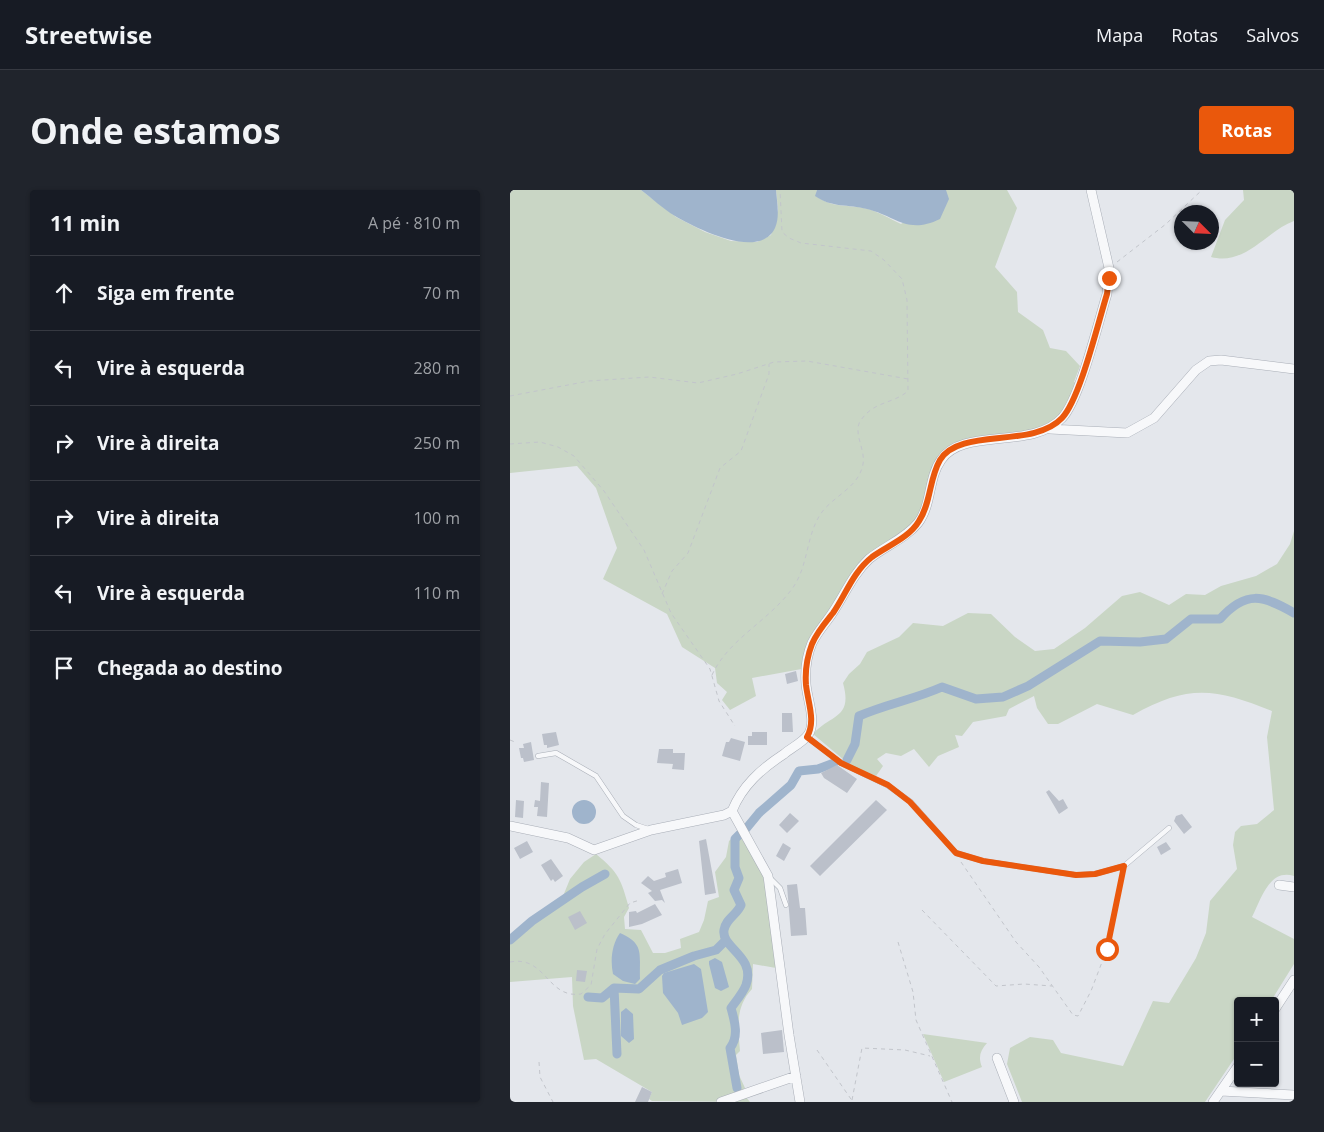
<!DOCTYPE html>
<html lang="pt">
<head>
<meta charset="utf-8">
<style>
  body { margin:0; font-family:"Open Sans",sans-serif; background:#20242c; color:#f1f3f6 }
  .controls { position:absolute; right:15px; bottom:15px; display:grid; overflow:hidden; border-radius:5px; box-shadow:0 1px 4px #0004 }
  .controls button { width:45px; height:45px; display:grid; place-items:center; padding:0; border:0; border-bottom:1px solid #363941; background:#171b24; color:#f1f3f6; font:25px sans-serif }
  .compass { position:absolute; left:664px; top:15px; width:45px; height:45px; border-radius:50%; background:#171b24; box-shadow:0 1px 4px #0004; rotate:114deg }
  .stop { position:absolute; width:15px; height:15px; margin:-11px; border:4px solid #ea580c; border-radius:50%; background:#fff }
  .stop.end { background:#ea580c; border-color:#fff; box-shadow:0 1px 5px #0008 }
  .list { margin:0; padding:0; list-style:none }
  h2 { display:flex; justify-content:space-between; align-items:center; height:65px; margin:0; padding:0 20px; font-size:21px }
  h2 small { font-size:16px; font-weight:400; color:#9ea1a6 }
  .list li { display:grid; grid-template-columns:32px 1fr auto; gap:15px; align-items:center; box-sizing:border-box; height:75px; padding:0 20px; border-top:1px solid #363941 }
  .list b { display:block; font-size:19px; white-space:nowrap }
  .list em { font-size:16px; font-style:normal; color:#9ea1a6 }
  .icon { flex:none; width:28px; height:28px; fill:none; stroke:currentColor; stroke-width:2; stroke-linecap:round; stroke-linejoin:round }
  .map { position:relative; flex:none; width:784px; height:912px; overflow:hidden; border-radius:5px }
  header { display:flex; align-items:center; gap:30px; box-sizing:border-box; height:70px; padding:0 25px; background:#171b24; border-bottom:1px solid #363941 }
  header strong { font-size:24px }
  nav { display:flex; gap:28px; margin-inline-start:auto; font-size:18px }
  .intro { display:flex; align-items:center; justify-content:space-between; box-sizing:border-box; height:120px; padding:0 30px }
  h1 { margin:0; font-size:35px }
  .button { padding:12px 22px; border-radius:5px; background:#ea580c; color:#fff; font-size:18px; font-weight:700 }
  main { display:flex; gap:30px; padding:0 30px }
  aside { flex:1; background:#171b24; border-radius:5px; box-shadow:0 1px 4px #0004 }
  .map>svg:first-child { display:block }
</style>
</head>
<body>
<header>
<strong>Streetwise</strong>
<nav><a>Mapa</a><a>Rotas</a><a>Salvos</a></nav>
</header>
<div class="intro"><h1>Onde estamos</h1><a class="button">Rotas</a></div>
<main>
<aside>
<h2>11 min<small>A pé · 810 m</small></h2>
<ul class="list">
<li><svg class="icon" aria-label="ahead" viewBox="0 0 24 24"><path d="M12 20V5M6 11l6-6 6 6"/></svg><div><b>Siga em frente</b></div><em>70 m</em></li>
<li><svg class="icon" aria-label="left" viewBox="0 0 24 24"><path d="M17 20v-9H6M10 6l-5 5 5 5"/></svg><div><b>Vire à esquerda</b></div><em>280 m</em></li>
<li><svg class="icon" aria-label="right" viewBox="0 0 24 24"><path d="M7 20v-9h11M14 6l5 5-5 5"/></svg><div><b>Vire à direita</b></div><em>250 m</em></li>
<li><svg class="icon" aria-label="right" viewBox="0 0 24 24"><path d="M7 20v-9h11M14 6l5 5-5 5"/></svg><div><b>Vire à direita</b></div><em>100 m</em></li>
<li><svg class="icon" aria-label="left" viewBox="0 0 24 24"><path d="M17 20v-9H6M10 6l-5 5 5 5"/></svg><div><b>Vire à esquerda</b></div><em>110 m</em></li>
<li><svg class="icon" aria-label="arrive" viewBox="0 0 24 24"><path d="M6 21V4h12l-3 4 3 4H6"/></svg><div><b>Chegada ao destino</b></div></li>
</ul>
</aside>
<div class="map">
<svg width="784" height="912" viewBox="0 0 784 912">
  <rect width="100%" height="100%" fill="#e4e7ec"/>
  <!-- green -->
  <path fill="#c9d6c5" d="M0,0H131L166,27L195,42L221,51L247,52L261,45L268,19L266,0H307L306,6C323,19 339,14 358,19C369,22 380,29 391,34L436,0H497L507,18L485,77L507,102L508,122L533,140L540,158L556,161L570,176L564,192L569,193L563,211L540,239L469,250L430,270L409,331L360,368L309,440L297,478L242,488L246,506L220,520L212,510L217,502L207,493L205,478L172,457L157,424L93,389L107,358L86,298L67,276L0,283Z
    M733,0H784V31C756,41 736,76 701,67L715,30L734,10Z
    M784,341V686C759,678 751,710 742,727L784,749V774L761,811H728V863L695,912H512L497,874L500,858L520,847L543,850L551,863L613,876L643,811L659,813L686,768L696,743L700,711L727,679L723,655L725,642L731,636L747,634L764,620L757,547L762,521C705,498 678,494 623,525L587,514L548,534H538L527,518L524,506L499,519L496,526L463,532L452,546L445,545L449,557L428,566L419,577L404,559L391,566L376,563L367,569L373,576L366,586L340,575L303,544C321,524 343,529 333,493L339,484L350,474L357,462L389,447L403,433L433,436L458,423L481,424L505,447L525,461L544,459L575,438L612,406L630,402L659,415L676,404L695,405L711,396L746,386L767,374L780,354Z
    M228,643L253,682L266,778L243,774L242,799C225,817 228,838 230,861L226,865L229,885L235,898L231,901L240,912L142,911L139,909L142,902L86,869L74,870L63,816L62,787L0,792V750L22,731L51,711L60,689L74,672L86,664C109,683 111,689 119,718L114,727L115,739L131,740L143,763H155L171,758L170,749L189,742L194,730L198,711L209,707L205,682L216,667L219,651Z
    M413,844L477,853C470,861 468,867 472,877L434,892Z"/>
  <!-- water -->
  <path fill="#9fb4cc" d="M131,0H266C267,12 270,27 265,38C249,71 186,38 165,26C153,19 142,8 131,0Z
    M307,0H436L439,9L430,29C397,45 386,26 357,19C338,14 322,18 305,6Z
    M62 622a12 12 0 1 1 24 0a12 12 0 1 1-24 0Z
    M110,743C135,754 129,764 130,789L125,794L113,791L103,784C100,770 102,754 110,743Z
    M205,768L212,772L219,797L211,801L205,798L199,774V771Z
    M184,774L191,779L198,822L192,828L172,835L168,823L153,803L152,786L154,783Z
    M116,818L123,824L124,849L119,853L111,846V822Z"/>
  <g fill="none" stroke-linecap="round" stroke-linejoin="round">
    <!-- canal -->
    <path stroke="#9fb4cc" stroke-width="9" d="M337,570L345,554L349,526C377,514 405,509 432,497L466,509L493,507L518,496L590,451L630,452L656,449L681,429H710C736,400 753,405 784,423
      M235,640L249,623L281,595L289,581L308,579L324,573
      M0,750L22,731L72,697L95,684
      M104,798L107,864
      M78,807L92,808L104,798L129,799L150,780L184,766L206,760L215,751
      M227,898L220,858C229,847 225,832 221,818C226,811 233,803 236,795C246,766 211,758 214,740C216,728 227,725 231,715L224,700L229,688L225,677V649L231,643"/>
  </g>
  <!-- building -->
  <path fill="#bbc0ca" d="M286,481L288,491L277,494L275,484Z
    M272,523H282L283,542H272Z
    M46,542L49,555L37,558V555H34L32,544Z
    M242,542H257V555H238V546H242Z
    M221,548L235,552L230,571L212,566L216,552H219Z
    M21,552L24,570L14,572L13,568H11L9,558H14L13,554Z
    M149,559H163V563H175L174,580L162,579L163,574L147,573Z
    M327,575L347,589L337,603L314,588L311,583Z
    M31,592L39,593L37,627L27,626L28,617H24L25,610L30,611Z
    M539,600L549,611L553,609L558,618L549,624L536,602Z
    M6,610L14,611L13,628L5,627Z
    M366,610L377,620L310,686L300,676Z
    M280,623L289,631L277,643L269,635Z
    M672,624L682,637L674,644L664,631L666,626Z
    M196,649L206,703L195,705L189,651Z
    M17,651L23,662L10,669L4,658Z
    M656,652L661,659L651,665L647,657Z
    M273,653L281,658L274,671L266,666Z
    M41,669L53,686L45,692L43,689L41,691L31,675Z
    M168,679L172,693L150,700L155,713L152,710L145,711L138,703L142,701L131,693L138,686L144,691L156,687L155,683Z
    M287,694L290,718H295L297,745L281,746L277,695Z
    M145,714L152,725L132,734L119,737V722L126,721L127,723Z
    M70,721L77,733L65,740L58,727Z
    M67,780L77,781L75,792L66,791Z
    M272,840L274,862L253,864L251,843Z
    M132,897L142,902L138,912H125Z"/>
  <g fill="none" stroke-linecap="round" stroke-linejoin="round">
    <!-- service casing -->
    <g stroke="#a9aeb7" stroke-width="5.5">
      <path id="service" d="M297,547L331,573L377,595L401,612L446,663L473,671L566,685L585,684L614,676L659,638
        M28,566L46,563L86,586L113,626L126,635L138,639
        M259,687L270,698L276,715"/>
    </g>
    <!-- minor casing -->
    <g stroke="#a9aeb7" stroke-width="10">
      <path id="minor" d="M540,239L617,243L644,228L686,180L699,171L711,170L784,179
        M0,636L58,648L84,660L141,640L214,625L222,621
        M769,695L784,697
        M765,819L784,790
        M487,868L504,912
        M711,901L784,905
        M211,912L286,886
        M290,912L279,845L258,686L222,621C232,596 251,579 274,564C281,558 292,553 298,545C307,532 297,509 296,494C295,481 297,465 302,453C308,441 316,433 323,422C335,404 343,384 359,369C375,356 395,349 408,333C422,315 418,288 431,270C452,237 523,260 552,228C570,209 588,133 597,104L599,78L581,0
        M703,912L728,876"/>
    </g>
    <!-- path -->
    <path stroke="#c2c5cb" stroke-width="1" stroke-dasharray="4 4" stroke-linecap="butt" d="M607,72L656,34L692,0
      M0,206L79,191L139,187L188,193L227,184L264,172L297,171L398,189
      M0,254L30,252L48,257L64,266L94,301L134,360L161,423L200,479L209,511L225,536
      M152,404L162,381L178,363L210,278L231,261L259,184V174
      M202,485C219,448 261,430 284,396C299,373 296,344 312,322C325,305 349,297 353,274C356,260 342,242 351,230C364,211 383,214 398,201L397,110L392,89L374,70L361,61L291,53L279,48L272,42L270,0
      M0,550L5,552
      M451,672L506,752L529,777L563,825L568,826L581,801L597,759L613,683
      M412,720L486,796L514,794L542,796
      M388,752L403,802L406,830L442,912
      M0,772C36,765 37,809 71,804L81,795L87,759L95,744L120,713L130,710
      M307,860L343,912
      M29,872L30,887L43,912
      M342,910L352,858L395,860L420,866"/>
    <!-- service -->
    <use href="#service" stroke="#f7f8fa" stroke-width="4.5"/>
    <!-- minor -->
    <use href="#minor" stroke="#f7f8fa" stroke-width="9"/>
  </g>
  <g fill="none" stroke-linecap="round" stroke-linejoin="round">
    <!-- route -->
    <path stroke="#ea580c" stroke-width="6" d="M597,759L614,676L585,684L566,685L473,671L446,663L400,612L378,595L331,573L297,547C306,531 298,513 296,495C295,482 297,467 302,454C307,442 315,433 323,423C336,404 343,382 362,367C377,356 399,348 409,331C421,313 419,289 430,270C450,237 523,259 552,228C570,209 588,133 597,104L599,88"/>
  </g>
</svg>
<div class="controls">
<button>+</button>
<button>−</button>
</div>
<svg class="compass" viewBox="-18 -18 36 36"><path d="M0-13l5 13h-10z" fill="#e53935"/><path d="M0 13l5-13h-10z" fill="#9ea1a6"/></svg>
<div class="stop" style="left:597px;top:759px"></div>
<div class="stop end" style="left:599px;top:88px"></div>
</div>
</main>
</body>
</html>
